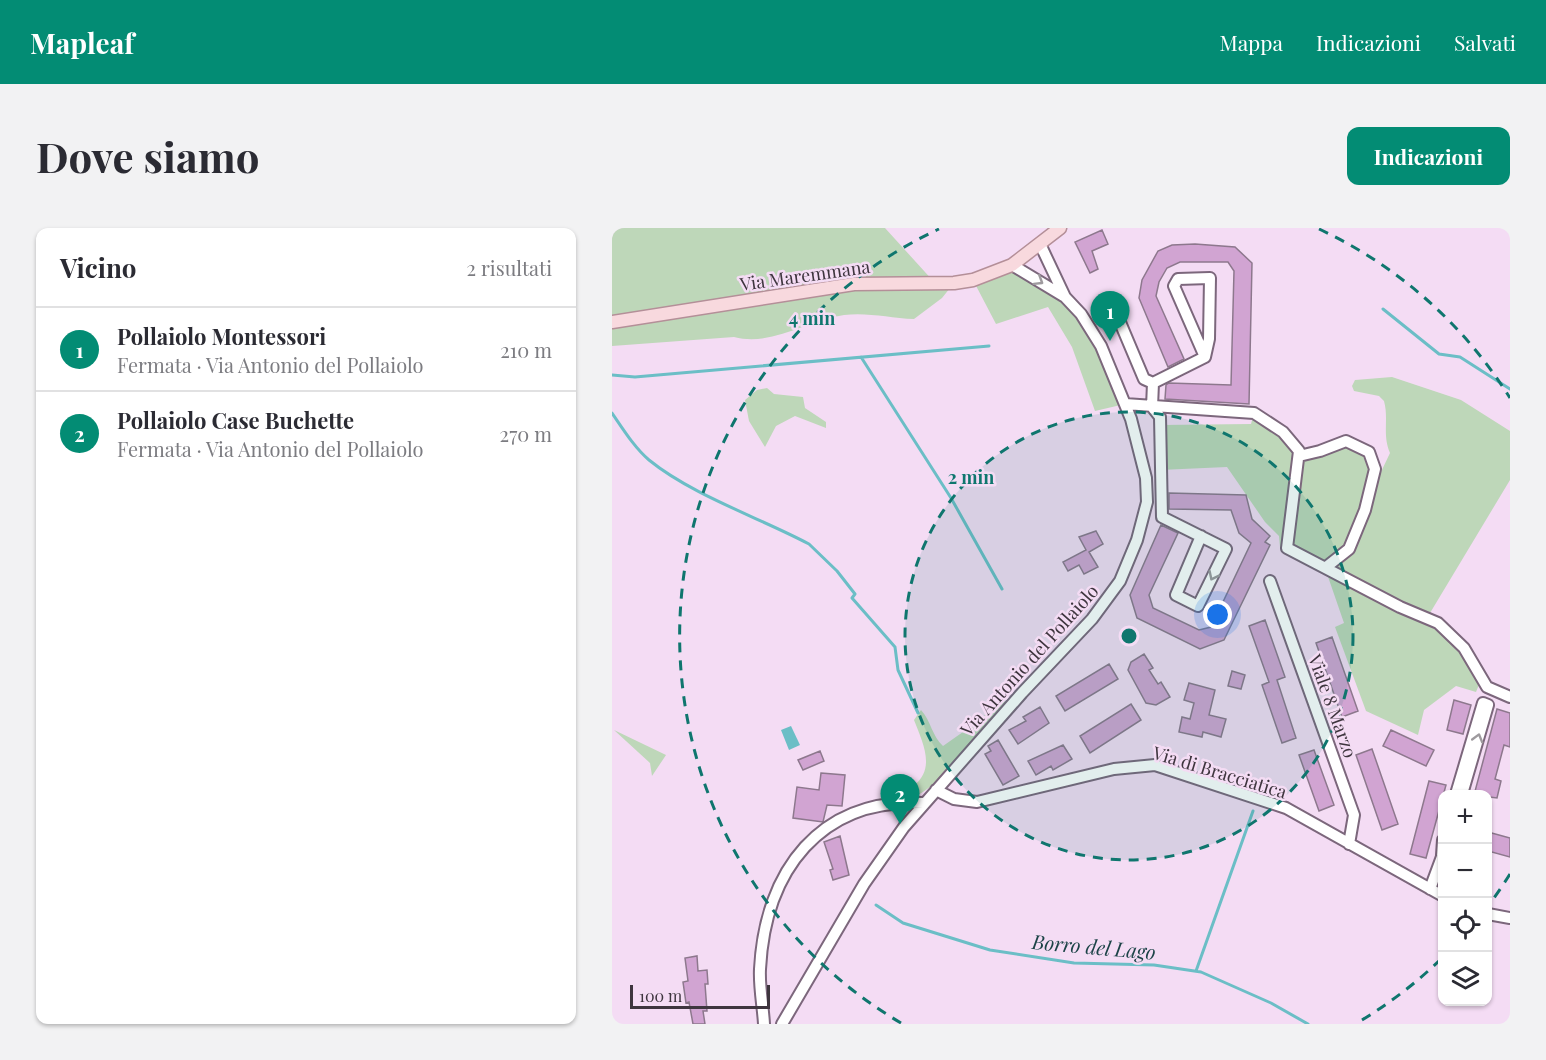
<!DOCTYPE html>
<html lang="it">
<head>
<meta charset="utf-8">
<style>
  body { margin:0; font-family:"Playfair Display",serif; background:#f2f2f3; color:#2b2b33 }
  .controls { position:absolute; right:18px; bottom:18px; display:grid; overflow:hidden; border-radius:12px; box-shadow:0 2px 4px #0004 }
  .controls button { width:54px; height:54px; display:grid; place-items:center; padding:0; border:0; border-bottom:2px solid #e1e1e2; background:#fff; color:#2b2b33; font:30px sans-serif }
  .scale { position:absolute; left:18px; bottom:15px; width:140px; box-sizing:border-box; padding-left:6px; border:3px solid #3e353e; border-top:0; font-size:16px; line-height:21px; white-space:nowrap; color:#3e353e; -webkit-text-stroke:4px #f4dcf4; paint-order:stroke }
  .you { position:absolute; left:606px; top:387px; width:21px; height:21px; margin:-15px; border:4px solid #fff; border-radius:50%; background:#1a73e8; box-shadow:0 0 0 9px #1a73e833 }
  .badge { display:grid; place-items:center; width:39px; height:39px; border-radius:50%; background:#038c74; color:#fff; font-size:20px; font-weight:700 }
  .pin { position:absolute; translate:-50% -50px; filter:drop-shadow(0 2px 3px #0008) }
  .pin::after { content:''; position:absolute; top:32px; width:21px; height:18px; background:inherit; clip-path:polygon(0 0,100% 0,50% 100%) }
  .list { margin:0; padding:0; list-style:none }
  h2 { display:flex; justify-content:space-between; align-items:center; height:78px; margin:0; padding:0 24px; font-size:26px }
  h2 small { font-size:20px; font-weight:400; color:#7c7c81 }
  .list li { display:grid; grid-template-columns:39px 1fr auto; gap:18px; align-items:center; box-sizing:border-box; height:84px; padding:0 24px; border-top:2px solid #e1e1e2 }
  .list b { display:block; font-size:22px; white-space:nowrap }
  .list p { margin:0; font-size:20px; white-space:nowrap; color:#7c7c81 }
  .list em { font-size:20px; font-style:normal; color:#7c7c81 }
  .icon { flex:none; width:33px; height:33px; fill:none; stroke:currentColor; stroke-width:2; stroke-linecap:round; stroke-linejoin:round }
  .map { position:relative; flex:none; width:898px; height:796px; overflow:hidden; border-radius:12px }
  header { display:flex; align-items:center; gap:36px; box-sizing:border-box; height:84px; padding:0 30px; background:#038c74; color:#fff }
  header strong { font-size:28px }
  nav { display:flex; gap:33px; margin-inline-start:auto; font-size:21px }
  .intro { display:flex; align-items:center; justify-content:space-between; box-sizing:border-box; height:144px; padding:0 36px }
  h1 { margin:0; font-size:42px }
  .button { padding:15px 27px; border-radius:12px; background:#038c74; color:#fff; font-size:21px; font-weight:700 }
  main { display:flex; gap:36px; padding:0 36px }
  aside { flex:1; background:#fff; border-radius:12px; box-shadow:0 2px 4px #0004 }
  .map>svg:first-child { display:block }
</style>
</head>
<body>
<header>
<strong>Mapleaf</strong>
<nav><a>Mappa</a><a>Indicazioni</a><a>Salvati</a></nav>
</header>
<div class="intro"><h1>Dove siamo</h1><a class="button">Indicazioni</a></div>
<main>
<aside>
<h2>Vicino<small>2 risultati</small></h2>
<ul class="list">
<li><span class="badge">1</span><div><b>Pollaiolo Montessori</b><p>Fermata · Via Antonio del Pollaiolo</p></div><em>210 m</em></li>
<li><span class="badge">2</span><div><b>Pollaiolo Case Buchette</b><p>Fermata · Via Antonio del Pollaiolo</p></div><em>270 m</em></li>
</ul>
</aside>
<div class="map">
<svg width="898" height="796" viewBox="0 0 898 796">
  <rect width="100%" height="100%" fill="#f4dcf4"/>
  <!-- green -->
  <path fill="#bed7b9" d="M0,0H273L323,55H342L330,70L302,91C278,90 255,84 232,87C195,92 160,119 122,109L0,118Z
    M400,37L469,86L513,176L483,183L460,119L436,79L384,96L361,52Z
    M780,149L849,172L898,203V252L815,390L826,395L870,449L864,464L844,458L812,482L806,507L754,483L723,399L732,395L713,340L675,320L668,319L667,308L653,294L615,239L548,242V197L639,196L642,185L687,223L726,214L747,217L768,246L778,225C770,207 777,191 772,173L767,168L742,163L740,158L743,152Z
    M155,160L162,166L191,169L193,180L214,194V200L183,188L164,198L153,219L137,193L133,172L145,162Z
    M388,472L395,474L324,554C312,564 299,575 284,566C290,563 296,561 301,558C325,541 310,513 302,492L309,482C319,493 320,508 331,518L368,492Z
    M2,502L54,527L40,548L38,535Z"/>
  <!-- water -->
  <path fill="#6bbec6" d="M179,498L188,517L177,522L169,502Z"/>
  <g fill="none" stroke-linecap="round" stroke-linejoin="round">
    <!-- stream -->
    <path stroke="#6bbec6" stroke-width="3" d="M771,81L827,126L848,129L898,161
      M249,129L339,270L390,361
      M0,147L23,149L377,118
      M0,185C11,201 22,219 37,232C80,267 148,290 197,316L225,343L243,366L240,370L283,419L286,442L306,485
      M264,677L291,695L378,722L462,735L542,737L589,744L659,775L696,796
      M584,743L641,583"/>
  </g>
  <!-- building -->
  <path fill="#d1a4d2" stroke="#8d788d" stroke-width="1.5" d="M490,2L496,16L480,23L486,41L478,45L463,14Z
    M583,16L623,19L640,35L637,176L553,171L554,157L557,155L619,157L622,43L616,34H568L555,40L547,54L544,68L572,131L556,139L527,70L530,52L546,23L560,17Z
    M557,265L634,267L640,291L658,308L653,314L658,317L612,412L588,421L525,390L518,367L549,297L566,305L537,367L541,380L587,402L599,399L639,315L627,305L619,282L557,281Z
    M484,303L491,316L477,324L486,339L472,346L467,337L456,343L451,334L474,322L467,309Z
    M653,392L673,449L665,452L684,510L670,515L650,457L657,454L637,398Z
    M720,409L746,483L730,489L704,415Z
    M532,426L541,440L537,442L546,456L549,454L558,469L544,477L534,475L516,442L519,434Z
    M497,436L506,451L453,483L444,468Z
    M620,443L633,447L629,461L616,458Z
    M577,455L603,462L597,487L614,491L609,509L591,504L590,509L567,504L570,489L578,491L582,475L572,472Z
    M842,472L859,477L851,506L835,502Z
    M519,476L529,492L478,525L468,508Z
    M428,479L437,495L406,516L397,502L414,493L411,489Z
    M885,481L898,485V519L892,517L887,536L883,551L889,553L885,570L862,567Z
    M779,502L822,522L814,538L771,518Z
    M386,512L407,548L391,557L373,526L379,523L376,518Z
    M451,517L460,531L441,542L439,538L424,547L416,533Z
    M760,521L786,596L770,602L744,527Z
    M702,522L722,577L707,583L687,527Z
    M208,523L212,533L191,542L186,532Z
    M209,545L233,547L230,578L215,577L211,594L181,590L185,559L207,562Z
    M817,553L834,557L814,630L798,626Z
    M876,604L898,610V629L876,623Z
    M228,608L237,647L221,652L218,642L221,641L212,614Z
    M85,728L86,743L95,742L96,756H93L95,783H91L93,796H81L77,774L74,775L71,754L76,753L73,730Z"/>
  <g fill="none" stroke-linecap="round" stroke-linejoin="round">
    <!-- minor casing -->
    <g stroke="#7c677c" stroke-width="14">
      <path id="minor" d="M428,16L453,69
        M598,50L597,111L593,129L562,58L566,51Z
        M502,80L532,151L541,155L540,179
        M541,155L593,129
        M513,176L642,185L671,204L687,223L675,320L788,379L826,395L852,420L875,459L898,469
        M540,179L548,189L550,289L614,321L586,378L564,367L589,308
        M687,228L708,223L734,213L757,224L763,241L753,282L737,321L713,340
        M658,353L742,587L737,616
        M324,562L342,571L365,574L502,541L543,537L674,580L831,668
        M844,566L871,475L876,477L850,566
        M830,627L831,612
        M818,661L831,626
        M876,686L898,690
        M152,796C151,778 147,759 148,741C153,643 208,569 312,575
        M170,796L252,656L292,599L410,465L480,391L508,353L525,312L535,274L534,250L519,191L489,118L469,86L453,69L400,37"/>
    </g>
    <!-- major casing -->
    <g stroke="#b48f98" stroke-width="15">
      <path id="major" d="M0,94L242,56L342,55L361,52L400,37L448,0"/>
    </g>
    <!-- minor -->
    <use href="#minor" stroke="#fff" stroke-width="10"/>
    <!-- major -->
    <use href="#major" stroke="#f8d9de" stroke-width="12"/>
  </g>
  <!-- one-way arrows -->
  <defs><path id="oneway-chevron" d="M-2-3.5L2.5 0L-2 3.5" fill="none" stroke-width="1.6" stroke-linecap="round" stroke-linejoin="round" transform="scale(1.5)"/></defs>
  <g stroke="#9e9a9e">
    <use href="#oneway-chevron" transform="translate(427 53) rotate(32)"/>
    <use href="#oneway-chevron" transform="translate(601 348) rotate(116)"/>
    <use href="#oneway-chevron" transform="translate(866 510) rotate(-74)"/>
  </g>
  <!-- distance rings -->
  <circle cx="517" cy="408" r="224" fill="#0f766e" fill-opacity=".12"/>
  <g fill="none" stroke="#0f766e" stroke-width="3" stroke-dasharray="10 8">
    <circle cx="517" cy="408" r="224"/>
    <path d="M898 646A449 449 0 0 1 876 678M829 731A449 449 0 0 1 745 795M289 795A449 449 0 0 1 327 1M707 1A449 449 0 0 1 898 170"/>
  </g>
  <g text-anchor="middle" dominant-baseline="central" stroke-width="5" stroke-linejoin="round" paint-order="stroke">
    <!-- street labels -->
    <g font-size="18" fill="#3e353e" stroke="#f4dcf4">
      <text transform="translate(193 47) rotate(-8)">Via Maremmana</text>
      <text transform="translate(417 432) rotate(-48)">Via Antonio del Pollaiolo</text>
      <text transform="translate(721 478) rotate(70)">Viale 8 Marzo</text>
      <text transform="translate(608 544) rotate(17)">Via di Bracciatica</text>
    </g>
    <!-- water labels -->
    <g font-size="20" font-style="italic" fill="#1c4347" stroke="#f4dcf4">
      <text transform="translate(482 718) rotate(5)">Borro del Lago</text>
    </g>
  </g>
  <circle cx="517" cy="408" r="9" fill="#0f766e" stroke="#f4dcf4" stroke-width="3"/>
  <g font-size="18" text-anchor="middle" font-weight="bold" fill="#0f766e" stroke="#f4dcf4" stroke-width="5" stroke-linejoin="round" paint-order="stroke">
    <text x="200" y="97">4 min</text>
    <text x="359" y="256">2 min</text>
  </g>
</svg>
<div class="controls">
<button>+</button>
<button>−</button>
<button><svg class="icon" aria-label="locate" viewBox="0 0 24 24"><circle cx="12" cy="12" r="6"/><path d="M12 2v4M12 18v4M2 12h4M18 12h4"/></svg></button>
<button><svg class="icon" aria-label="layers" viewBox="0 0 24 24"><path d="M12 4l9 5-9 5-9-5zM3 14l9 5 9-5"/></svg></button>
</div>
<div class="scale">100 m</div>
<div class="you"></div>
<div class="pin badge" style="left:498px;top:113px">1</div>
<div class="pin badge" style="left:288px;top:596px">2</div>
</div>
</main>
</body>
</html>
